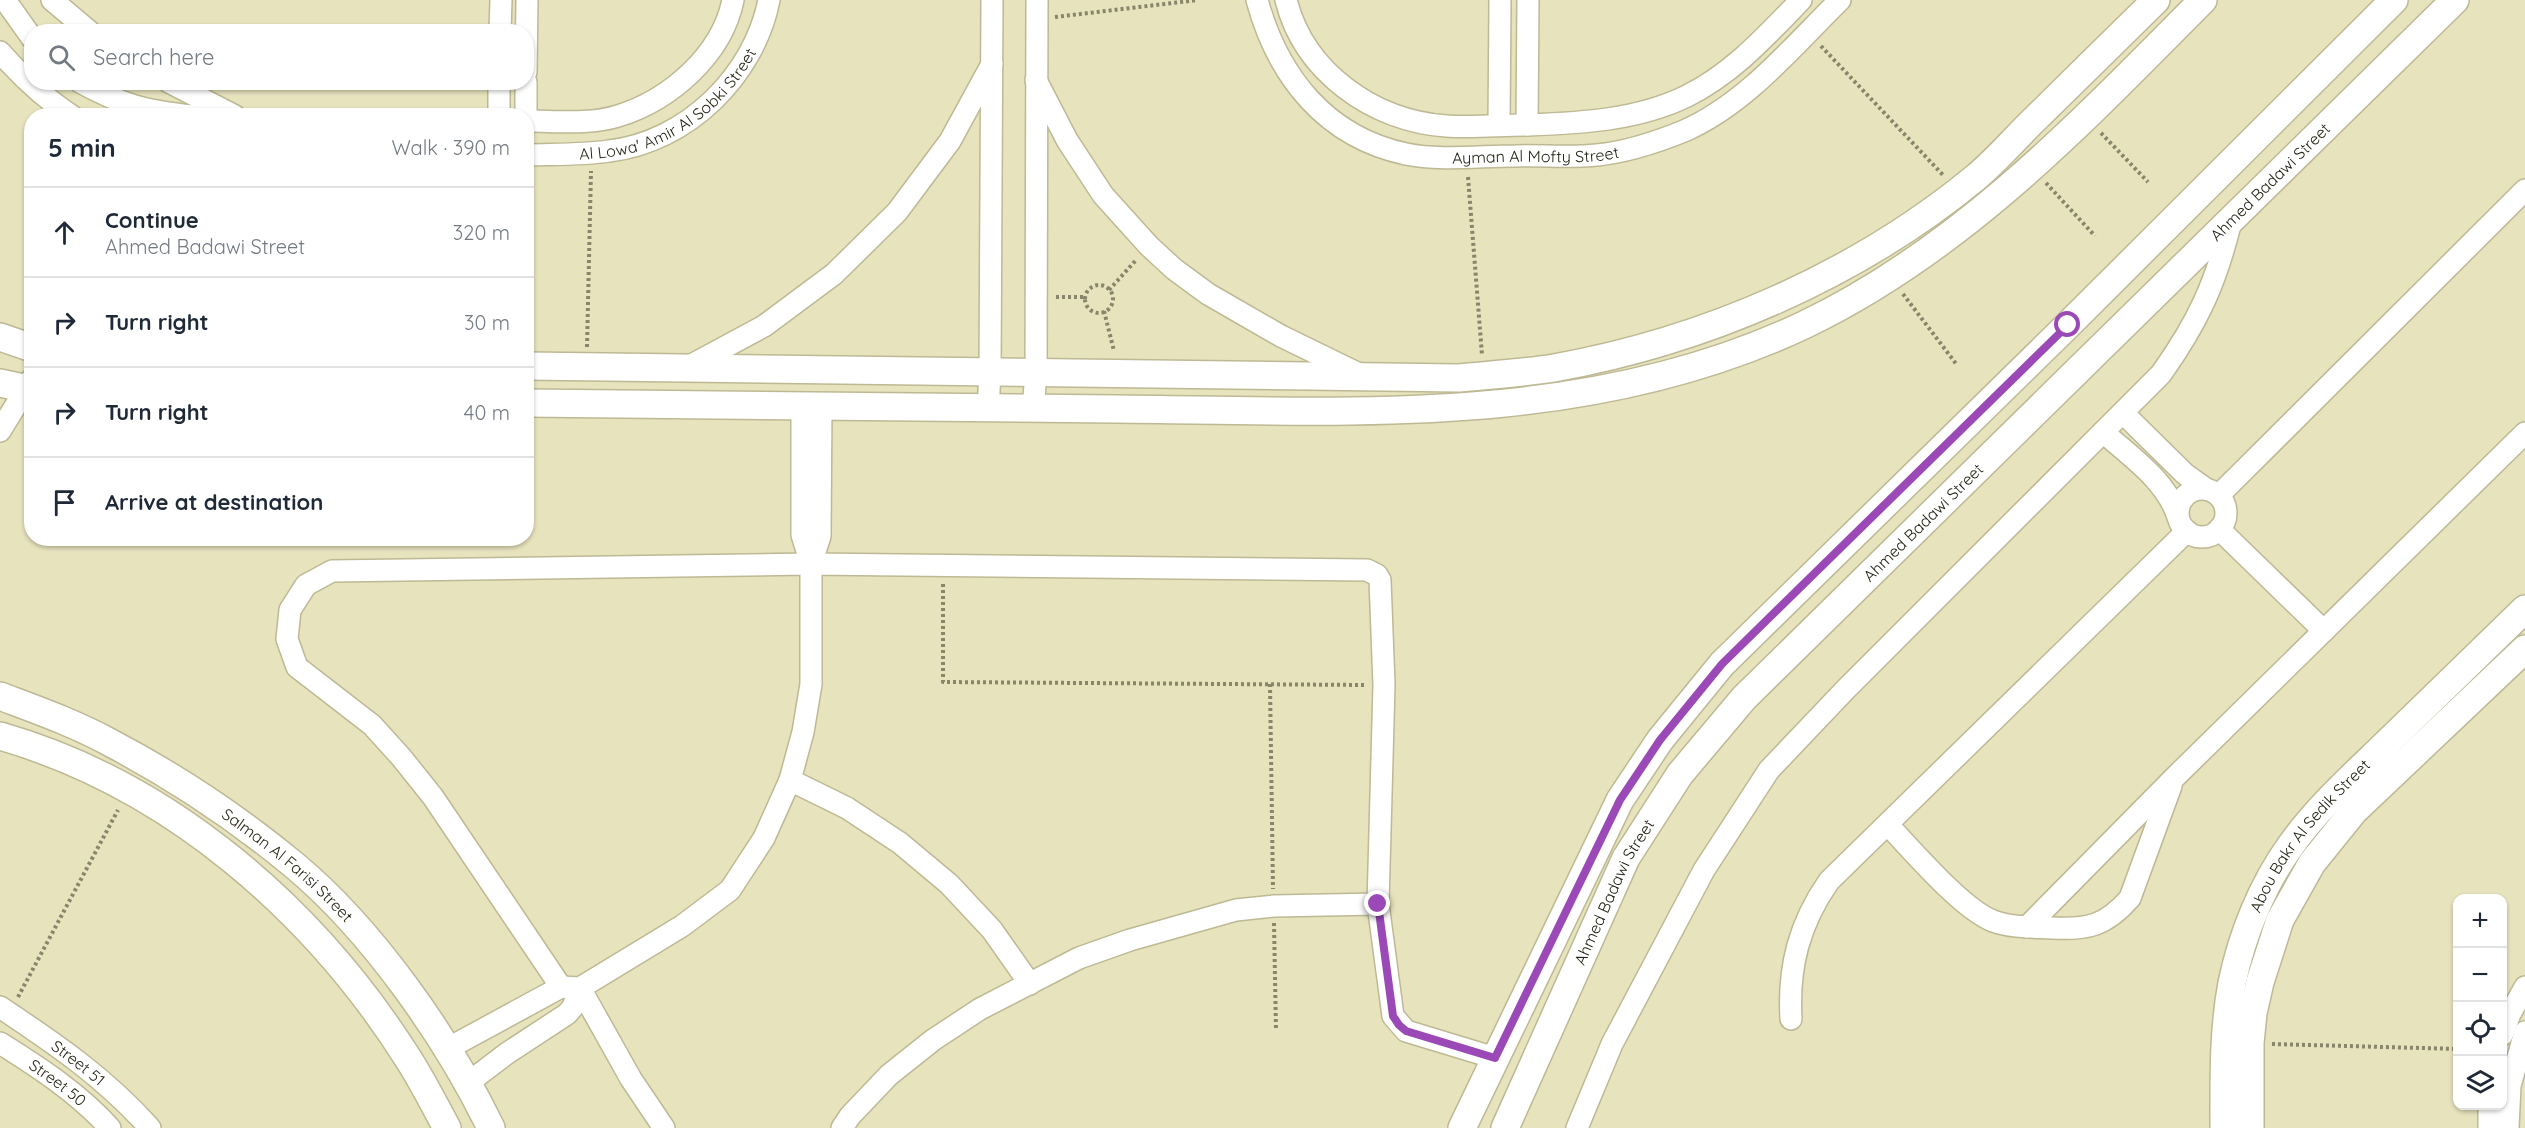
<!DOCTYPE html>
<html lang="en">
<head>
<meta charset="utf-8">
<style>
  body { margin:0; font-family:Quicksand,sans-serif; background:#f6f6f7; color:#1f2937 }
  .controls { position:absolute; right:18px; bottom:18px; display:grid; overflow:hidden; border-radius:12px; box-shadow:0 2px 4px #0004 }
  .controls button { width:54px; height:54px; display:grid; place-items:center; padding:0; border:0; border-bottom:2px solid #e0e1e3; background:#fff; color:#1f2937; font:30px sans-serif }
  .stop { position:absolute; width:18px; height:18px; margin:-14px; border:4px solid #9c49b8; border-radius:50%; background:#fff }
  .stop.end { background:#9c49b8; border-color:#fff; box-shadow:0 2px 6px #0008 }
  .list { margin:0; padding:0; list-style:none }
  h2 { display:flex; justify-content:space-between; align-items:center; height:78px; margin:0; padding:0 24px; font-size:26px }
  h2 small { font-size:20px; font-weight:400; color:#747a83 }
  .list li { display:grid; grid-template-columns:39px 1fr auto; gap:18px; align-items:center; box-sizing:border-box; height:90px; padding:0 24px; border-top:2px solid #e0e1e3 }
  .list b { display:block; font-size:22px; white-space:nowrap }
  .list p { margin:0; font-size:20px; white-space:nowrap; color:#747a83 }
  .list em { font-size:20px; font-style:normal; color:#747a83 }
  .icon { flex:none; width:33px; height:33px; fill:none; stroke:currentColor; stroke-width:2; stroke-linecap:round; stroke-linejoin:round }
  .map { position:relative; flex:none; width:2525px; height:1128px; overflow:hidden }
  .search { position:absolute; background:#fff; box-shadow:0 2px 4px #0004; left:24px; top:24px; width:510px; height:66px; display:flex; align-items:center; gap:15px; box-sizing:border-box; padding:0 21px; border-radius:24px; color:#747a83; font-size:22px }
  .panel { position:absolute; background:#fff; box-shadow:0 2px 4px #0004; left:24px; top:108px; width:510px; height:438px; border-radius:24px }
  .map>svg:first-child { display:block }
</style>
</head>
<body>
<div class="map">
<svg width="2525" height="1128" viewBox="0 0 2525 1128">
  <rect width="100%" height="100%" fill="#e7e3bd"/>
  <g fill="none" stroke-linecap="round" stroke-linejoin="round">
    <!-- minor casing -->
    <g stroke="#bdb994" stroke-width="24">
      <g id="minor">
        <path d="M5,0L32,38"/>
        <path d="M52,0L90,32"/>
        <path id="s1" d="M1257,0C1278,77 1326,137 1406,154C1440,161 1480,156 1515,156C1542,155 1570,158 1597,155C1627,152 1657,142 1684,131C1746,104 1793,46 1840,0"/>
        <path d="M1286,0C1304,72 1373,121 1446,126C1473,128 1501,125 1528,125C1582,123 1638,120 1687,96C1733,73 1766,36 1801,0"/>
        <path d="M500,32L501,0"/>
        <path d="M0,52C22,77 44,98 72,116"/>
        <path d="M526,72L527,0"/>
        <path d="M1036,80L1067,140L1103,195L1149,246L1174,269L1208,294L1281,336L1361,375"/>
        <path d="M80,82C122,105 145,111 193,116"/>
        <path d="M169,82L235,116"/>
        <path d="M499,116V82"/>
        <path d="M526,116V82"/>
        <path d="M526,121C557,121 589,125 618,116C670,100 722,55 733,0"/>
        <path d="M1499,125L1500,0"/>
        <path d="M1527,125L1528,0"/>
        <path id="s2" d="M526,155C554,154 582,155 609,151C687,142 754,76 769,0"/>
        <path d="M686,368L764,326L834,274L897,212L950,141L992,64"/>
        <path d="M988,409L990,373L992,0"/>
        <path d="M1033,409L1036,374L1037,0"/>
        <path d="M2123,413L2185,474L2206,489"/>
        <path d="M0,431L32,379"/>
        <path d="M2103,432C2131,457 2166,480 2178,517"/>
        <circle cx="2202" cy="513" r="24"/>
        <path d="M2219,495L2525,190"/>
        <path d="M2219,529L2324,631"/>
        <path d="M811,564L820,536L821,407"/>
        <path d="M790,780L847,808L900,843L949,884L992,930L1030,984"/>
        <path d="M1888,825C1912,850 1962,909 1993,921C2012,928 2033,927 2052,928C2087,930 2106,926 2130,898L2171,786"/>
        <path d="M2027,927L2173,779L2525,433"/>
        <path d="M561,987L433,797L401,757L372,725L297,667L287,639L290,610L306,585L332,571L811,564L1367,570L1377,575L1380,580L1384,685L1378,904L1393,1016L1406,1031L1495,1058"/>
        <path id="s3" d="M0,1007C57,1045 104,1077 150,1128"/>
        <path d="M1791,1019C1788,967 1799,924 1829,881L2187,531"/>
        <path d="M2502,1035L2510,1014L2525,987"/>
        <path id="s4" d="M0,1043C40,1068 78,1093 110,1128"/>
        <path d="M447,1049L561,987L580,988L573,1007L567,1014L506,1054L468,1083"/>
        <path d="M664,1128L631,1079L580,988L682,926L730,890L764,838L790,780L803,732L811,684V564L802,535V407"/>
        <path d="M842,1128L850,1116L889,1075L933,1040L980,1009L1079,958L1130,940L1236,910L1274,906L1378,904"/>
        <path d="M1577,1128L1612,1044L1704,870L1769,770L1846,689L2161,374C2198,322 2216,283 2231,221"/>
        <path d="M2489,1128V1106"/>
        <path d="M2508,1128L2510,1086L2525,1032"/>
      </g>
    </g>
    <!-- tertiary casing -->
    <g stroke="#bdb994" stroke-width="30">
      <g id="tertiary">
        <path d="M0,337L32,348"/>
        <path d="M526,366L1459,378C1490,375 1523,373 1554,368C1705,341 1856,276 1975,178C1997,160 2016,137 2037,117C2077,78 2116,39 2156,0"/>
        <path d="M0,383L32,390"/>
        <path d="M526,403C723,406 920,408 1117,409C1350,411 1586,428 1804,325C1961,250 2082,122 2203,0"/>
        <path id="s5" d="M0,696C37,710 74,723 109,742C174,776 237,818 294,865C372,930 447,1037 491,1128"/>
        <path d="M0,736C171,785 315,911 409,1060C423,1082 435,1106 447,1128"/>
        <path d="M1462,1128L1620,800L1660,740L1722,664L2068,325L2394,0"/>
        <path id="s6" d="M1505,1128L1626,858L1680,774L1744,698L2455,0"/>
        <path id="s7" d="M2224,1128C2224,1079 2223,1031 2232,983C2242,935 2262,885 2291,845C2318,807 2354,775 2388,742C2433,698 2479,654 2525,609"/>
        <path d="M2250,1128V1043L2253,1013L2260,982L2280,920L2312,863L2354,811L2525,649"/>
      </g>
    </g>
    <!-- path -->
    <path stroke="#88856b" stroke-width="4" stroke-dasharray="3 3" stroke-linecap="butt" d="M1055,17L1198,0
      M1821,46L1943,175
      M2101,133L2148,182
      M1468,177L1482,355
      M2046,183L2095,236
      M1085 299a14 14 0 1 1 28 0a14 14 0 1 1-28 0Z
      M1109,290L1137,259
      M1903,294L1957,365
      M1056,297H1085
      M1104,311L1114,351
      M587,347L591,171
      M943,584V682L1366,685
      M1270,684L1273,889
      M1274,923L1276,1030
      M18,997L118,810
      M2272,1044L2458,1049"/>
    <!-- minor -->
    <use href="#minor" stroke="#fff" stroke-width="21"/>
    <!-- tertiary -->
    <use href="#tertiary" stroke="#fff" stroke-width="27"/>
  </g>
  <g fill="none" stroke-linecap="round" stroke-linejoin="round">
    <!-- route -->
    <path stroke="#9c49b8" stroke-width="8" d="M1378,904L1393,1016L1399,1025L1406,1031L1495,1058L1620,800L1660,740L1722,664L2068,325"/>
  </g>
  <g text-anchor="middle" dominant-baseline="central" stroke-width="4.5" stroke-linejoin="round" paint-order="stroke">
    <!-- street labels -->
    <g font-size="16" fill="#1e1d0f" stroke="#fff">
      <text stroke="none"><textPath href="#s2" startOffset="159">Al Lowa' Amir Al Sobki Street</textPath></text>
      <text stroke="none"><textPath href="#s1" startOffset="356">Ayman Al Mofty Street</textPath></text>
      <text stroke="none"><textPath href="#s6" startOffset="1232">Ahmed Badawi Street</textPath></text>
      <text stroke="none"><textPath href="#s6" startOffset="746">Ahmed Badawi Street</textPath></text>
      <text stroke="none"><textPath href="#s7" startOffset="315">Abou Bakr Al Sedik Street</textPath></text>
      <text stroke="none"><textPath href="#s5" startOffset="336">Salman Al Farisi Street</textPath></text>
      <text stroke="none"><textPath href="#s6" startOffset="260">Ahmed Badawi Street</textPath></text>
      <text stroke="none"><textPath href="#s3" startOffset="96">Street 51</textPath></text>
      <text stroke="none"><textPath href="#s4" startOffset="70">Street 50</textPath></text>
    </g>
  </g>
</svg>
<div class="controls">
<button>+</button>
<button>−</button>
<button><svg class="icon" aria-label="locate" viewBox="0 0 24 24"><circle cx="12" cy="12" r="6"/><path d="M12 2v4M12 18v4M2 12h4M18 12h4"/></svg></button>
<button><svg class="icon" aria-label="layers" viewBox="0 0 24 24"><path d="M12 4l9 5-9 5-9-5zM3 14l9 5 9-5"/></svg></button>
</div>
<div class="stop" style="left:2068px;top:325px"></div>
<div class="stop end" style="left:1378px;top:904px"></div>
<div class="search"><svg class="icon" aria-label="search" viewBox="0 0 24 24"><circle cx="10" cy="10" r="6"/><path d="M15 15l6 6"/></svg>Search here</div>
<section class="panel">
<h2>5 min<small>Walk · 390 m</small></h2>
<ul class="list">
<li><svg class="icon" aria-label="ahead" viewBox="0 0 24 24"><path d="M12 20V5M6 11l6-6 6 6"/></svg><div><b>Continue</b><p>Ahmed Badawi Street</p></div><em>320 m</em></li>
<li><svg class="icon" aria-label="right" viewBox="0 0 24 24"><path d="M7 20v-9h11M14 6l5 5-5 5"/></svg><div><b>Turn right</b></div><em>30 m</em></li>
<li><svg class="icon" aria-label="right" viewBox="0 0 24 24"><path d="M7 20v-9h11M14 6l5 5-5 5"/></svg><div><b>Turn right</b></div><em>40 m</em></li>
<li><svg class="icon" aria-label="arrive" viewBox="0 0 24 24"><path d="M6 21V4h12l-3 4 3 4H6"/></svg><div><b>Arrive at destination</b></div></li>
</ul>
</section>
</div>
</body>
</html>
